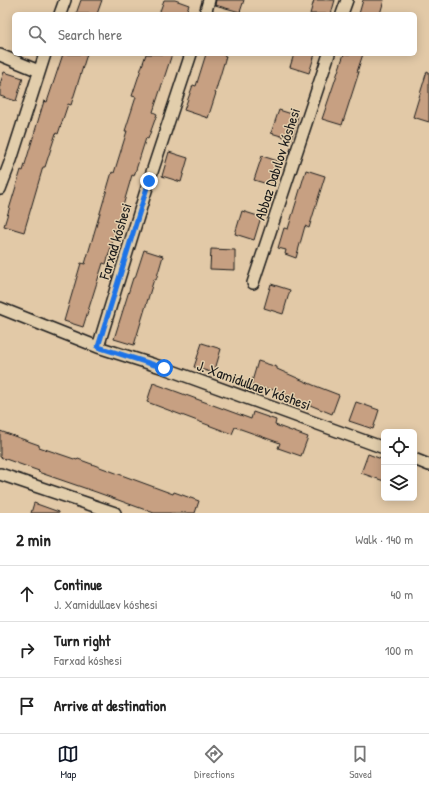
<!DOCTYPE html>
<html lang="en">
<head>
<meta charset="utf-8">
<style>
  body { margin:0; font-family:"Patrick Hand",sans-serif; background:#f6f6f6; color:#222 }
  .controls { position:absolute; right:12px; bottom:12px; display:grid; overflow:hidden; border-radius:6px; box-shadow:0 2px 10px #0003 }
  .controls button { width:36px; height:36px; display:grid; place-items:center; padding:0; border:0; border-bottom:1px solid #e0e0e0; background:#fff; color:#222; font:20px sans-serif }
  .stop { position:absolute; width:12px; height:12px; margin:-9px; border:3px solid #1a73e8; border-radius:50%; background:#fff }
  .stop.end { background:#1a73e8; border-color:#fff; box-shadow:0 1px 4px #0008 }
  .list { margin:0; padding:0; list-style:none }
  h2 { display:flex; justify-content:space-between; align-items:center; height:52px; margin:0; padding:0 16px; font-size:17px }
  h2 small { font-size:13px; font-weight:400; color:#767676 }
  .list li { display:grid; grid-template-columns:26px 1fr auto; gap:12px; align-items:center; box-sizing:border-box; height:56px; padding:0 16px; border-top:1px solid #e0e0e0 }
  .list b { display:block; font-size:15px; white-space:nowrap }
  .list p { margin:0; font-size:13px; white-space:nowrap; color:#767676 }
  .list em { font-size:13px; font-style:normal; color:#767676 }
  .icon { flex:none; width:22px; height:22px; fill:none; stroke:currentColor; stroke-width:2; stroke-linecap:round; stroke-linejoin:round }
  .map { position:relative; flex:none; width:429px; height:513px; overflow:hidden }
  .search { position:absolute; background:#fff; box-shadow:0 2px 10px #0003; left:12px; right:12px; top:12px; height:44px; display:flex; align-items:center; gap:10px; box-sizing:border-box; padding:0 14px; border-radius:6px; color:#767676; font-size:15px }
  .sheet { height:220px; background:#fff }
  nav { display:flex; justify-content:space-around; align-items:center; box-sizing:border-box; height:56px; border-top:1px solid #e0e0e0; background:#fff; font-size:11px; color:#767676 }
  nav a { display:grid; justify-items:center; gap:2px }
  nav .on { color:#111827 }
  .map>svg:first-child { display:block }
</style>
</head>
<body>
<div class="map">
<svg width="429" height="513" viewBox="0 0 429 513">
  <rect width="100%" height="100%" fill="#e2c9a7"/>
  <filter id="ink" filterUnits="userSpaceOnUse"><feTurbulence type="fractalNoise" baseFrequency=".025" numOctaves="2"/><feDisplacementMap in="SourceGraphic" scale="8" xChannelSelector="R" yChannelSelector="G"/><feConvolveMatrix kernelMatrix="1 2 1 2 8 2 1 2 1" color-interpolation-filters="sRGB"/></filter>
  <g filter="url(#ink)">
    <!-- building -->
    <path fill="#c7a082" stroke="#1c1c1c" d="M81,0H102L97,14H76Z
      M164,0H175L189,5L185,14H159Z
      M216,0H244L240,12L215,5Z
      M314,0H335L331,14H310Z
      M363,0H384L380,14H359Z
      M63,54H87L71,105L68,104L58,134L56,133L45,167H43L24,232L4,226L21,170L23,171L44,101L47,102Z
      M146,54H172L153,112L157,114L148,139L146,138L134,176L132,175L106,264L103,263L83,327L64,321L81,263L85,264L112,172L114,173L127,131H125L136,97L132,96Z
      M206,54H221L226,56L215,93H216L208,118L184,110L193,85L196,86Z
      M294,54H315L309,73L290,67Z
      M344,54H363L357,72H359L342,125L322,119Z
      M427,71L429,72V122L413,117Z
      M4,72L23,78L16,101L0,96V84Z
      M279,110L298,116L291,139L271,133Z
      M169,152L188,158L181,182L162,176Z
      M262,156L281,162L274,186L254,180Z
      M306,170L325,176L309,228L305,226L296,258L285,254L286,250L278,248L284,228L288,229Z
      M242,211L261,217L254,240L235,234Z
      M211,249L235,250V270L210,269Z
      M144,250L163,256L156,280L154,279L134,345L114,339L133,278H135Z
      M271,284L290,290L283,314L264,308Z
      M202,343L221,349L214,373L194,367Z
      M258,361L277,367V369L313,385L339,395L332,414L271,389L270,390L251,385Z
      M153,383L251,419L253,412L276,420L275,425L308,437L301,456L278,448L280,443L235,427L232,434L147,402Z
      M356,402L379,410L373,429L349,421Z
      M0,431L39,445V447L77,460L78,459L173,494L174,492L199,501L195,513H154L96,492L38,472L39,471L0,457Z
      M368,454L384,460V481L361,473Z
      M34,503L59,512V513H31Z"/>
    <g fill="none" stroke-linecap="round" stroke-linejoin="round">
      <!-- minor casing -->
      <g stroke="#1c1c1c" stroke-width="14">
        <path id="minor" d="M60,14L65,0
          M205,14L209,0
          M342,14L347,0
          M0,55L39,71
          M0,189L11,160L45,54
          M253,283L329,54
          M0,308L98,347L164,368L384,448
          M98,347L149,181L191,54
          M414,459L429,465
          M0,474L115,513"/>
      </g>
      <!-- minor -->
      <use href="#minor" stroke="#e2ceac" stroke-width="11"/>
    </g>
  </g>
  <g fill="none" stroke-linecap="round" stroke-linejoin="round" filter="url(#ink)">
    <!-- route -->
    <path stroke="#1a73e8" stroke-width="5" d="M149,181L98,347L164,368"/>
  </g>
  <g text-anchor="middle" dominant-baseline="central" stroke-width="3" stroke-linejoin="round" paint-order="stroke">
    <!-- street labels -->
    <g font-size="15" fill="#1c1c1c" stroke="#e2ceac">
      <text transform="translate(277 164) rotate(-72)">Abbaz Dabılov kóshesi</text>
      <text transform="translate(115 241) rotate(-73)">Farxad kóshesi</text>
      <text transform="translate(254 385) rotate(20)">J. Xamidullaev kóshesi</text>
    </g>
  </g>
</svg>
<div class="controls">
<button><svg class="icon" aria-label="locate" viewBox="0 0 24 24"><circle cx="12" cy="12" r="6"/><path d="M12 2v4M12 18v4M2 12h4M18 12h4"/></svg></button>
<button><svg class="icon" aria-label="layers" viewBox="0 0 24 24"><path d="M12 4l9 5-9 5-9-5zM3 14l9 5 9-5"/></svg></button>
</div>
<div class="stop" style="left:164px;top:368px"></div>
<div class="stop end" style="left:149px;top:181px"></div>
<div class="search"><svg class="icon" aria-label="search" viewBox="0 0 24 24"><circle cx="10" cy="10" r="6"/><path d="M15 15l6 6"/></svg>Search here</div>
</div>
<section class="sheet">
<h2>2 min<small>Walk · 140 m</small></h2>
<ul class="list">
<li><svg class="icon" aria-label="ahead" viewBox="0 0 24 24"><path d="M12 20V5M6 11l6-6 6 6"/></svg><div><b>Continue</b><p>J. Xamidullaev kóshesi</p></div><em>40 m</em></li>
<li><svg class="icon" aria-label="right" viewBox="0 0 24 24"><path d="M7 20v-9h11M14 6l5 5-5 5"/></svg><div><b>Turn right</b><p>Farxad kóshesi</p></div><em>100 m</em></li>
<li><svg class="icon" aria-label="arrive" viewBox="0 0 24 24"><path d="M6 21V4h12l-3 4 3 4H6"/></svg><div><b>Arrive at destination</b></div></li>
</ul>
</section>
<nav>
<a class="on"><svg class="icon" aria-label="map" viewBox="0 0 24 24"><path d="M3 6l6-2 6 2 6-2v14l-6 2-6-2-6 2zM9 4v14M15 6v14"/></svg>Map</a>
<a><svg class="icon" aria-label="directions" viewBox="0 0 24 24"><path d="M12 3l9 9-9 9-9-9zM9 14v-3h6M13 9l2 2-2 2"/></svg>Directions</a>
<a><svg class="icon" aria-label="saved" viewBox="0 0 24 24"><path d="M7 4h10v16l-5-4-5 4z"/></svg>Saved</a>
</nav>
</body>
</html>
